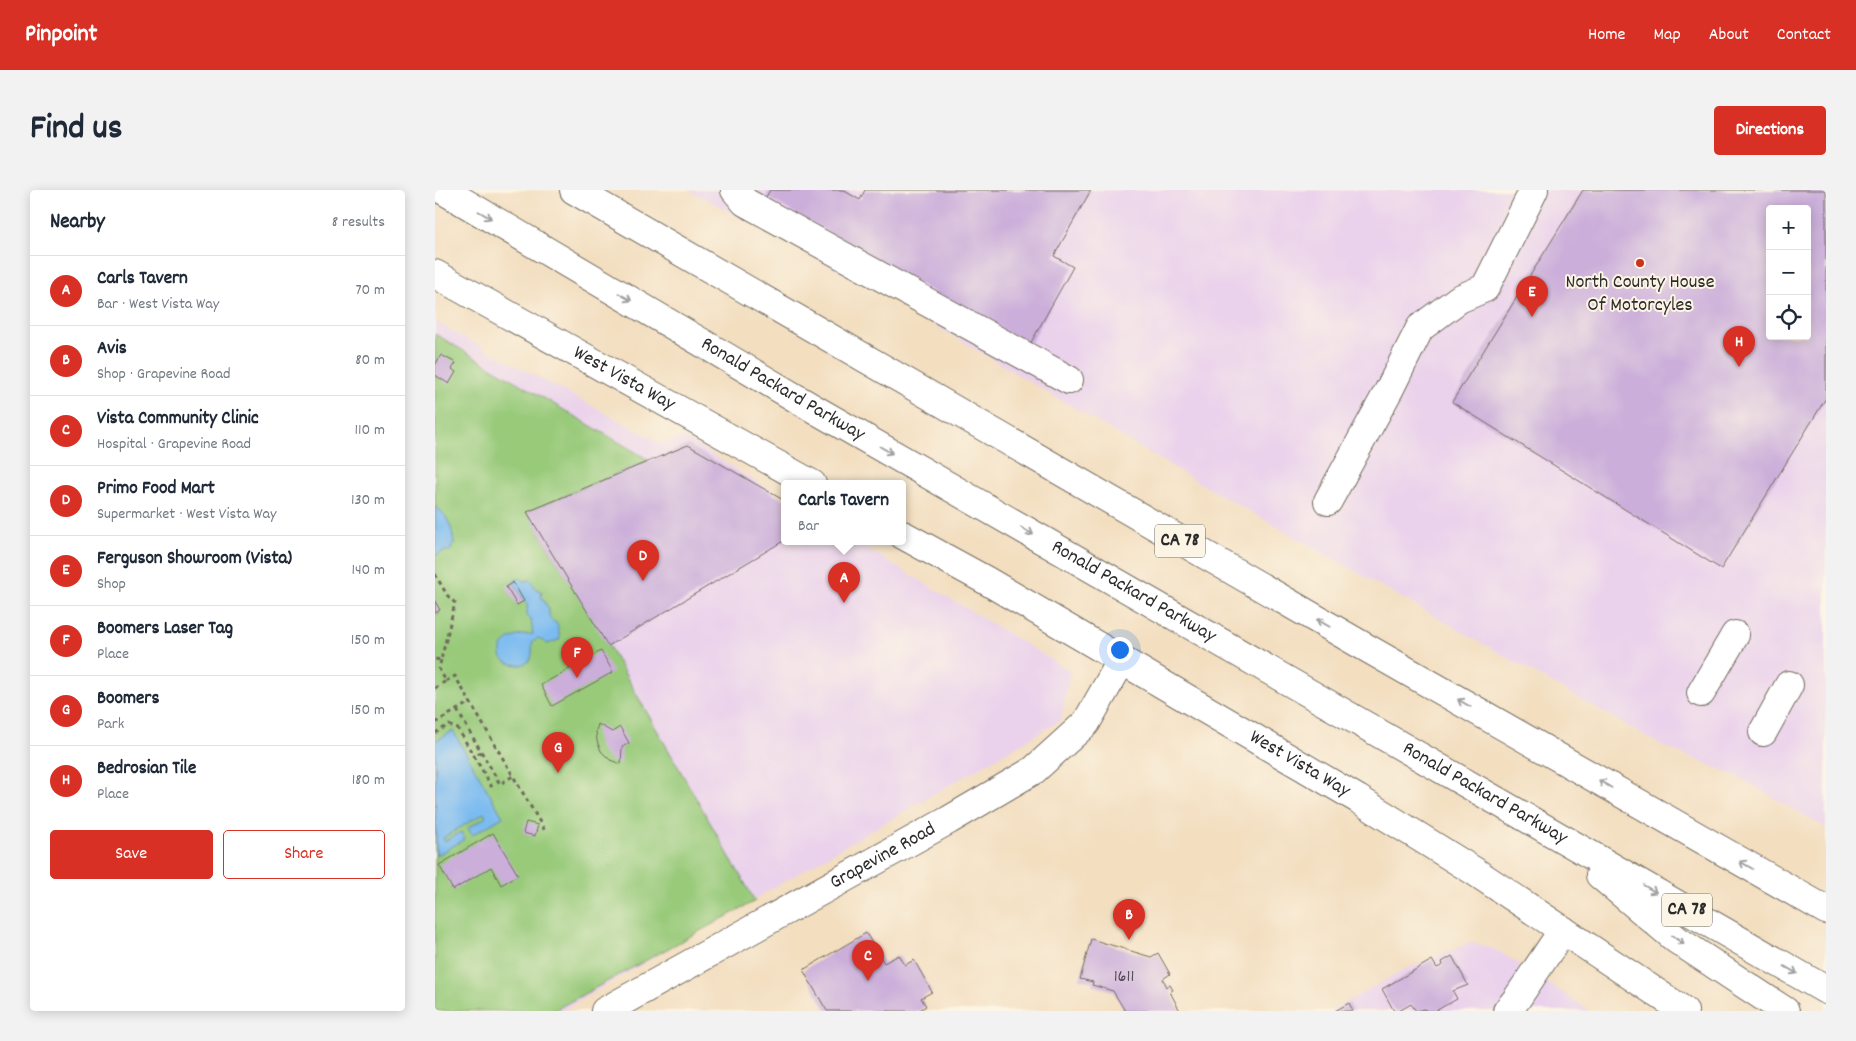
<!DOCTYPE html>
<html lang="en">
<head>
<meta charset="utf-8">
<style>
  body { margin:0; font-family:Dekko,sans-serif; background:#f2f2f3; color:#1f2937 }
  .controls { position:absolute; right:15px; top:15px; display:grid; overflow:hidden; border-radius:5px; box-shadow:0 2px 12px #0003 }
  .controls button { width:45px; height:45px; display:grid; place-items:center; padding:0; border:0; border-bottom:1px solid #e0e1e3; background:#fff; color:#1f2937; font:25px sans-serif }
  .you { position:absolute; left:684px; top:459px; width:18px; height:18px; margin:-12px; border:4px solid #fff; border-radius:50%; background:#1a73e8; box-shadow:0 0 0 8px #1a73e833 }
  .badge { display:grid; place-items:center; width:32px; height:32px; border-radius:50%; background:#d93025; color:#fff; font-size:16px; font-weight:700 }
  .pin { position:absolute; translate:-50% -41px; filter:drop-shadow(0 1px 2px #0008) }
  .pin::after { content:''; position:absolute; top:26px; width:18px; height:15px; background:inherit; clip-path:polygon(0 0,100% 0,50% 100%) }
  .popup { position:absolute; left:346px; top:290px; width:125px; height:65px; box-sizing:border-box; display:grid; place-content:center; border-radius:5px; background:#fff; filter:drop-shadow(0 1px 4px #0005); font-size:16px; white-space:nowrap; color:#747a83 }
  .popup b { font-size:19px; color:#1f2937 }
  .popup::after { content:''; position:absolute; left:50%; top:100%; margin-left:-10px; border:10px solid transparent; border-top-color:#fff }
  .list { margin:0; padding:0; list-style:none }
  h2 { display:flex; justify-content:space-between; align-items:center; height:65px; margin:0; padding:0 20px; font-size:21px }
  h2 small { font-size:16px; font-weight:400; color:#747a83 }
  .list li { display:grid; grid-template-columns:32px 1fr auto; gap:15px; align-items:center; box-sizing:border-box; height:70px; padding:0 20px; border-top:1px solid #e0e1e3 }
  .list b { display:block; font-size:19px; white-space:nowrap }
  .list p { margin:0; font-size:16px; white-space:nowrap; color:#747a83 }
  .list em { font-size:16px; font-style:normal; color:#747a83 }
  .actions { display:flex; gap:10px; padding:15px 20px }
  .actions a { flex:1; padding:11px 0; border:1px solid #d93025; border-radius:5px; text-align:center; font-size:18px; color:#d93025 }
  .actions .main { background:#d93025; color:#fff }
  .icon { flex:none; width:28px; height:28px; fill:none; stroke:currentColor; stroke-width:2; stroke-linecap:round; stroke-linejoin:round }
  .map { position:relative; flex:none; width:1391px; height:821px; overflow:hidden; border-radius:5px }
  header { display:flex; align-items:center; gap:30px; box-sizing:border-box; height:70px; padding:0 25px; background:#d93025; color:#fff }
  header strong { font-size:24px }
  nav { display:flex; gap:28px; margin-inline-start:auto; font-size:18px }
  .intro { display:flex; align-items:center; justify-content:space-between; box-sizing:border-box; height:120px; padding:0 30px }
  h1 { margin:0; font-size:35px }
  .button { padding:12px 22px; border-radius:5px; background:#d93025; color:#fff; font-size:18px; font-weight:700 }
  main { display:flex; gap:30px; padding:0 30px }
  aside { flex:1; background:#fff; border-radius:5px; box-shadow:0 2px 12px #0003 }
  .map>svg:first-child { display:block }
</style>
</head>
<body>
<header>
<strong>Pinpoint</strong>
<nav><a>Home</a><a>Map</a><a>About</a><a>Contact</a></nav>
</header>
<div class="intro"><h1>Find us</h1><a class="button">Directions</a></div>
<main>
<aside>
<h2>Nearby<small>8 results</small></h2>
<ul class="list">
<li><span class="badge">A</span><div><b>Carls Tavern</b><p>Bar · West Vista Way</p></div><em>70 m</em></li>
<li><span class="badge">B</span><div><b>Avis</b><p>Shop · Grapevine Road</p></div><em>80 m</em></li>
<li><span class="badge">C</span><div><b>Vista Community Clinic</b><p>Hospital · Grapevine Road</p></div><em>110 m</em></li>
<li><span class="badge">D</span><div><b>Primo Food Mart</b><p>Supermarket · West Vista Way</p></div><em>130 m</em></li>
<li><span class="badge">E</span><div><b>Ferguson Showroom (Vista)</b><p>Shop</p></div><em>140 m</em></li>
<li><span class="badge">F</span><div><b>Boomers Laser Tag</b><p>Place</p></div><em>150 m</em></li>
<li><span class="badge">G</span><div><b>Boomers</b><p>Park</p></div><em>150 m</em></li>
<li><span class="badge">H</span><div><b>Bedrosian Tile</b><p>Place</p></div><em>180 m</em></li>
</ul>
<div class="actions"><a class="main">Save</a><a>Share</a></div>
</aside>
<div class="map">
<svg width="1391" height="821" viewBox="0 0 1391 821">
  <rect width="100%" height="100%" fill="#fcf5e5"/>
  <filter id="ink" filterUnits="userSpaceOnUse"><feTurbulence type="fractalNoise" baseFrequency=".02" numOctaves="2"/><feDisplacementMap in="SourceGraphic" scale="10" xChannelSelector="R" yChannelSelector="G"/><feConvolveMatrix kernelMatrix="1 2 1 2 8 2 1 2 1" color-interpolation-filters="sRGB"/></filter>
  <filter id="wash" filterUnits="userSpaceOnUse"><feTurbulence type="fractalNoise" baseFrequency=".0096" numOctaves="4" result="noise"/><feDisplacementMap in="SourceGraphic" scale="20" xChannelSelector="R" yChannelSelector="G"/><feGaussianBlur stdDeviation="1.12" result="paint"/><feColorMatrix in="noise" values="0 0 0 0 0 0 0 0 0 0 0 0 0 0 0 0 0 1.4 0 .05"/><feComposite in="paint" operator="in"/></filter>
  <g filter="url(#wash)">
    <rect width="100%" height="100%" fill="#f3dec0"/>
    <!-- built -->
    <path fill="#ead1ec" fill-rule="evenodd" d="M254,0H1391V638L1301,586L1228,556L768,295L448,104ZM1335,19H1372V146H1335Z
      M0,132L226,253L248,247L350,309V352H421L635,481L626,530L127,821H0Z
      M1037,752L1062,760L1155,821H896L968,780Z"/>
    <!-- green -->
    <path fill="#98ca7a" stroke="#627a52" d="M0,144L214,270L92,322L171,451L320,711L118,821H0Z"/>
    <!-- water -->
    <path fill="#7cbbf0" stroke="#54738e" d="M0,316C14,326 18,339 19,355L16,356L17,359L13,362L11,360L0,366Z
      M84,388L89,391L96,390L100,398L107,402L106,406L114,419C113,425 115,432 122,433L125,449L113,454L103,448L98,451C95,461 102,470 86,475C83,475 78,475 74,473C62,469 64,454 75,449C82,445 90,445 98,444L96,430L92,426V415L78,392Z
      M18,541L68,627L37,645L33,638L51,627L49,623L8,648L10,651L26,642L30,649L1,666L0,551Z"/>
    <g id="blocks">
      <!-- building -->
      <path fill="#cbaeda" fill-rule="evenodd" d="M335,0H408L425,10L430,0H656L619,66L638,77L594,156L331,7Z
        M1148,0H1391V208L1286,379L1017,212ZM1335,19H1372V146H1335Z
        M6,165L21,173L17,179L21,182L14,194L0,185V175Z
        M253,255L350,311V350L173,456L92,322Z
        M78,392L89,411L82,415L71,397Z
        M0,411L5,420L0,423Z
        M166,461L178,482L117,516L106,495Z
        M163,534L177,542L185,537L194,553L187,557L186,574L175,570L166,561L162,551L161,541Z
        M91,632L103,635L100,646L88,643Z
        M58,643L83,685L66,695L56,677L18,700L4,675Z
        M431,743L449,773L464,765L470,775L479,770L497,802L486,808L491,816L483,821H392L368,780Z
        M656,749L716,767L723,763L735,784L728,789L732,797L735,795L738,800L735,802L745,821H690L678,801L657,795L658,792L645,789Z
        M1017,766L1033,795L1018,801L1022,809L1000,821H991L990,819L981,821L976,814L964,821H959L947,799L997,770L1002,778L1008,775L1007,772Z
        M914,813L918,821H900Z"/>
    </g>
  </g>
  <g filter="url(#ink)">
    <use href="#blocks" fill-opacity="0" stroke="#716a5f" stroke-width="1"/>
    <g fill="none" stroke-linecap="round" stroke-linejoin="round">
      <!-- minor casing -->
      <g stroke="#716a5f" stroke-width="30">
        <path id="minor" d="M300,0L310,12L634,190
          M893,311L954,200L985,138L1024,109L1050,98L1099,0
          M1266,503L1300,445
          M1328,542L1354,495
          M1072,821L1081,810L1128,740"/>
      </g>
      <!-- major casing -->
      <g stroke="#716a5f" stroke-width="30">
        <g id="major">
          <path id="s1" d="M0,84L377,294"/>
          <path id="s2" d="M468,345L552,391L923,609L1039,681L1249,821"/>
          <path id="s3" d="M170,821L514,630L599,580L651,533L687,470"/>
        </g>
      </g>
      <!-- highway casing -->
      <g stroke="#716a5f" stroke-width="30">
        <g id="highway">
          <path id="s4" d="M8,0L381,220L1391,800"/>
          <path d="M139,0L923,453L1391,720"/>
          <path d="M1165,685L1242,750L1350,821"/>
        </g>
      </g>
      <!-- path -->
      <path stroke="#716a5f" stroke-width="3" stroke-dasharray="4 4" stroke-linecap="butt" d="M0,384L12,405L20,413L6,470L0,469
        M11,491L20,486L110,641
        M0,498L11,491L4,479L6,470
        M22,520L65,594L78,586
        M0,533L35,512
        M0,543L14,535L23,539L39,566
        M46,562L39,566L58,599"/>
      <!-- minor -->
      <use href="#minor" stroke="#fff" stroke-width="28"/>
      <!-- major -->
      <use href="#major" stroke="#fff" stroke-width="28"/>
      <!-- highway -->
      <use href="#highway" stroke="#fff" stroke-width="28"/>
    </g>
    <!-- one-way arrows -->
    <defs><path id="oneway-shaft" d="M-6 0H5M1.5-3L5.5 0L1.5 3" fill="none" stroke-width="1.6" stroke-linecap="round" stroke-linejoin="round" transform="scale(1.25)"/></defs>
    <g stroke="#a0a0a0">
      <use href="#oneway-shaft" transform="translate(50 25) rotate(30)"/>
      <use href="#oneway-shaft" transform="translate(190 107) rotate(30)"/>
      <use href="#oneway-shaft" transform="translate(451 260) rotate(30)"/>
      <use href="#oneway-shaft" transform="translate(592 341) rotate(30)"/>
      <use href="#oneway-shaft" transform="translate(888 433) rotate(-150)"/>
      <use href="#oneway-shaft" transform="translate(1029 513) rotate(-150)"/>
      <use href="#oneway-shaft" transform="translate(1170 594) rotate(-150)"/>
      <use href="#oneway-shaft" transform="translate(1311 675) rotate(-150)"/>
      <use href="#oneway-shaft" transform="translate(1215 699) rotate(30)"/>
      <use href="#oneway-shaft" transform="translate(1243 750) rotate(36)"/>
      <use href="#oneway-shaft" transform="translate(1356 780) rotate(30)"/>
    </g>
  </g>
  <!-- markers -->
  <circle fill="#c8321e" stroke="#fcf5e5" stroke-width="2" cx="1205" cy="73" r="5"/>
  <g text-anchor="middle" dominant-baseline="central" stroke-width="4" stroke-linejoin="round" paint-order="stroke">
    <!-- number labels -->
    <g font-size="18" fill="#534c57">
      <text x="689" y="787">1611</text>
    </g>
    <!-- shield labels -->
    <g fill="#fcf5e5" stroke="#6a6863" stroke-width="1">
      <rect x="720" y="334.5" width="50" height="33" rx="4"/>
      <rect x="1227" y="703.5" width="50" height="33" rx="4"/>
    </g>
    <g font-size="19" font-weight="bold" fill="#2b2b2b">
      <text x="745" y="351">CA 78</text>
      <text x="1252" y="720">CA 78</text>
    </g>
    <!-- poi labels -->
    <g font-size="20" fill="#2b2b2b" stroke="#fcf5e5">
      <text x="1205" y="93">North County House<tspan x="1205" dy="23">Of Motorcyles</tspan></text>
    </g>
    <!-- street labels -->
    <g font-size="20" fill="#2b2b2b" stroke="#fcf5e5">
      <text stroke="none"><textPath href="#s1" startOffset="216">West Vista Way</textPath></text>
      <text stroke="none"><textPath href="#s4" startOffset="394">Ronald Packard Parkway</textPath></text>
      <text stroke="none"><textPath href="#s4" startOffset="799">Ronald Packard Parkway</textPath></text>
      <text stroke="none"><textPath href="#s2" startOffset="458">West Vista Way</textPath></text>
      <text stroke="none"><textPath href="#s4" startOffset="1204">Ronald Packard Parkway</textPath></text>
      <text stroke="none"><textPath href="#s3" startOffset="318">Grapevine Road</textPath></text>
    </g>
  </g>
</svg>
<div class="controls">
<button>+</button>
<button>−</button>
<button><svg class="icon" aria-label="locate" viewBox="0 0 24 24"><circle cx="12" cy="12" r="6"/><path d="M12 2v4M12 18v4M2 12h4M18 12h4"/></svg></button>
</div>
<div class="you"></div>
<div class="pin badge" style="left:409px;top:413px">A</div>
<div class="popup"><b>Carls Tavern</b>Bar</div>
<div class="pin badge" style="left:694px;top:750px">B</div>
<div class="pin badge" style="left:433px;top:791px">C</div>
<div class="pin badge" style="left:208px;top:391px">D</div>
<div class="pin badge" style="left:1097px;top:127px">E</div>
<div class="pin badge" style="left:142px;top:488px">F</div>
<div class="pin badge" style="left:123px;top:583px">G</div>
<div class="pin badge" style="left:1304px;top:177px">H</div>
</div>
</main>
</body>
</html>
